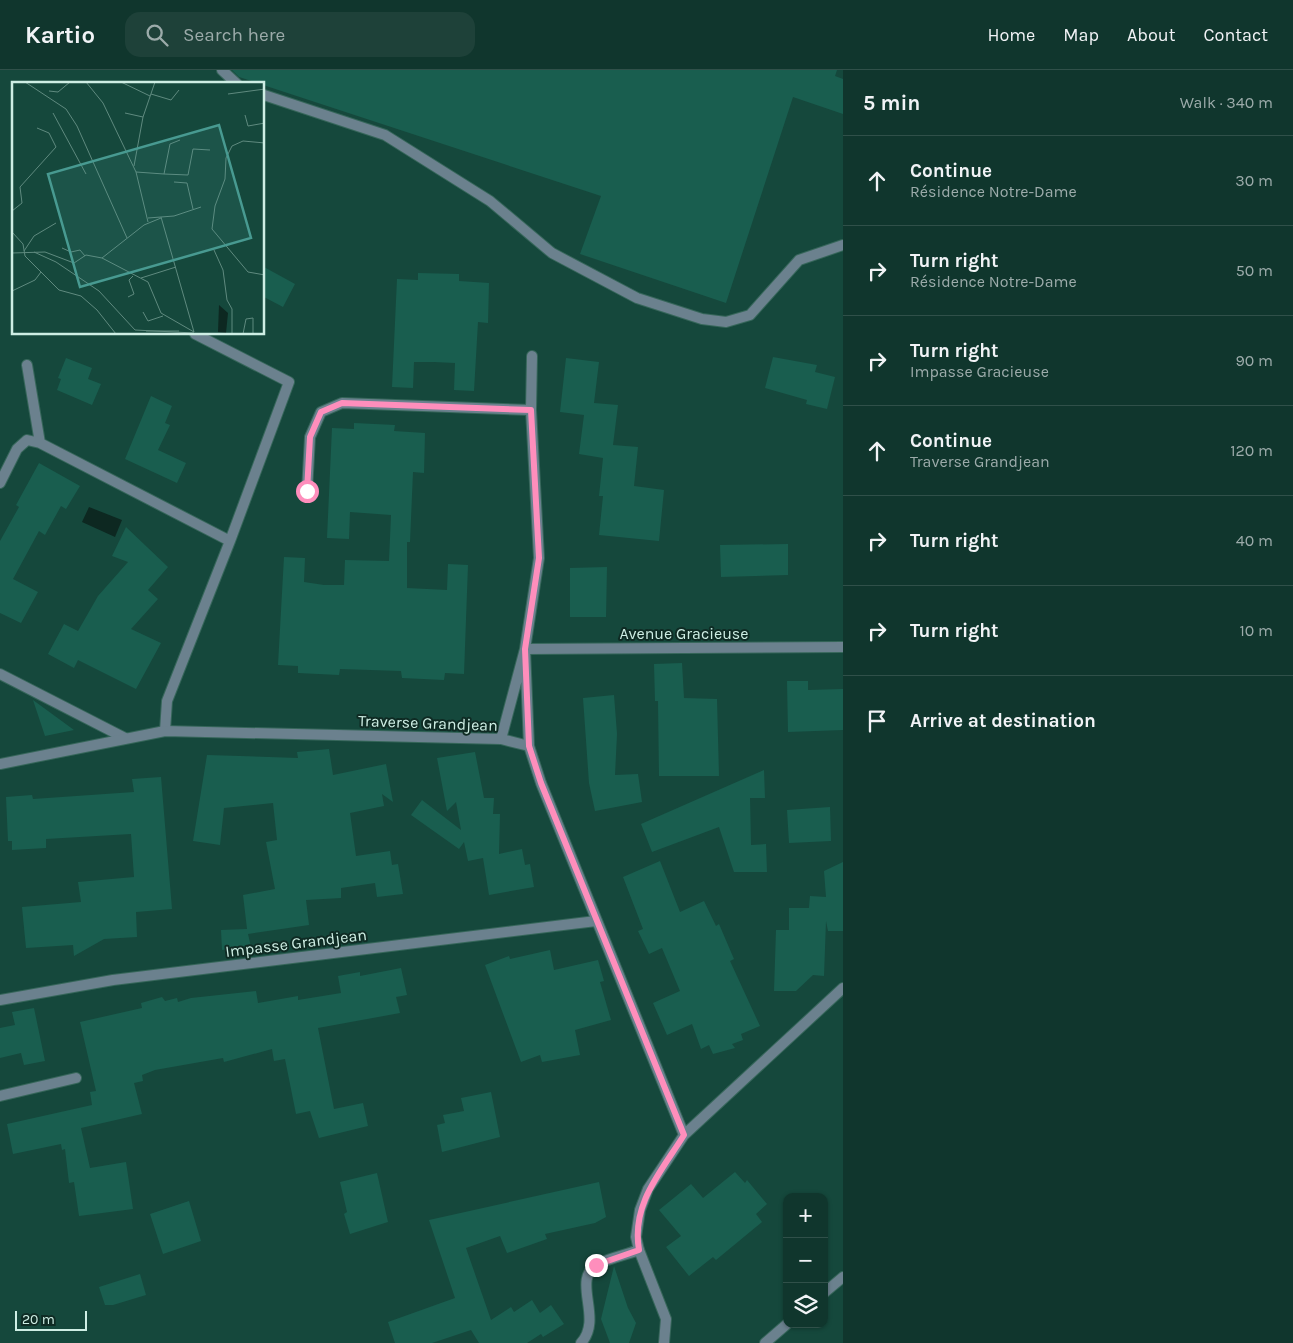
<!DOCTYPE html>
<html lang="en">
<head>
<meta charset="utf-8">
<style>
  body { margin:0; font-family:Karla,sans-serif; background:#1e4139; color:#f1f3f6 }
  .controls { position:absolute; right:15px; bottom:15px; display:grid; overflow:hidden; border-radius:10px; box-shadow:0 1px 4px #0004 }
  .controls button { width:45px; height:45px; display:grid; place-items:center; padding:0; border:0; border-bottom:1px solid #305049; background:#10362d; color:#f1f3f6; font:25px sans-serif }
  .scale { position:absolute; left:15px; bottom:12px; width:72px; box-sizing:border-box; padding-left:5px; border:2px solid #ceeee4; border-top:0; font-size:14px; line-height:18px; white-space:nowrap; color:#ceeee4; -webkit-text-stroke:4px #0f2b24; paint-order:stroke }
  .stop { position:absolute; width:15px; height:15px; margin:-11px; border:4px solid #fe8ebc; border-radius:50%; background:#fff }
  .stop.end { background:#fe8ebc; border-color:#fff; box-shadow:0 1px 5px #0008 }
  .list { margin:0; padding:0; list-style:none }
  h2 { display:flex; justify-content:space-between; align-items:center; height:65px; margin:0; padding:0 20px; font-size:21px }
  h2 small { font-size:16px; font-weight:400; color:#9cabaa }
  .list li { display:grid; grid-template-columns:32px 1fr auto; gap:15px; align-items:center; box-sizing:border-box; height:90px; padding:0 20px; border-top:1px solid #305049 }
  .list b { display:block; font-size:19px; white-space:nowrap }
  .list p { margin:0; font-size:16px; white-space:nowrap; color:#9cabaa }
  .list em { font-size:16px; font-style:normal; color:#9cabaa }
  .icon { flex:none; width:28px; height:28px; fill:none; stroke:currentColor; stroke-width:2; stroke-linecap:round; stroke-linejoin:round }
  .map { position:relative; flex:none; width:843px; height:1273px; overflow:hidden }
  header { display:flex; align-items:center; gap:30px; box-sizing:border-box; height:70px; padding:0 25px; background:#10362d; border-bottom:1px solid #305049 }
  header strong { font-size:24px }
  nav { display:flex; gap:28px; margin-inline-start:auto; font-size:18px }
  .search { width:350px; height:45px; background:#1e4139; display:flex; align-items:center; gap:12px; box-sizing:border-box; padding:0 18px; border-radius:15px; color:#9cabaa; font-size:19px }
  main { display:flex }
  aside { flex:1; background:#10362d }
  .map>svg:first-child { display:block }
</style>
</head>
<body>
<header>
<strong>Kartio</strong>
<div class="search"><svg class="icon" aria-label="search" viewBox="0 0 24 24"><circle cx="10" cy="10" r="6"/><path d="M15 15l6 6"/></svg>Search here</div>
<nav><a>Home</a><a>Map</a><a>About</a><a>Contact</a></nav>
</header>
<main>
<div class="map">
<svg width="843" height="1273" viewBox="0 0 843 1273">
  <rect width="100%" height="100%" fill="#15483c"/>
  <!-- water -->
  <path fill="#0d2821" d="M89,437L122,450L115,467L82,452Z"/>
  <!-- building -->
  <path fill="#195e4f" d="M232,0H837L835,6L843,9V44L793,27L726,233L580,184L601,126L239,7Z
    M264,197L295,214L283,237L264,227Z
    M418,203L459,204V211L489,213L488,253L478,252L474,321L454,320L455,293L434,292H414L413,318L392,317L397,209L418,210Z
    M773,287L817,295L815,302L835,307L827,339L806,334L807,330L765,318Z
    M66,288L92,298L88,309L101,314L92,335L57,320L61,309L58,308Z
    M566,288L599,292L594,333L618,335L613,375L638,377L634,416L664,420L659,471L599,465L603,426H599L603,388L579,384L584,345L560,342Z
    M151,326L172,336L165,353L170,355L158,380L186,393L177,413L125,389Z
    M354,353L395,355L394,361L425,363L424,403L413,402L410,472H407V518L447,520L448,494L468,495L464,604L445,603L444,610L402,608L401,601L340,599L339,605L298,603V596L278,595L284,487L305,488L304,512L324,515H344L345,490L389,491L391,445L350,442L349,469L327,468L332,358L354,359Z
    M39,393L80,416L66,439L61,436L45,465L39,461L13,509L38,522L21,553L0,543V471L19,437L16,435Z
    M126,457L168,497L148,520L158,529L131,559L161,573L136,619L78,590L74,598L48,584L64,554L78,561L98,526L128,492L112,486Z
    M788,474V505L721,507L720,475Z
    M607,497L606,547H570V498Z
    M682,593L684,628L717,629L719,706H659L658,631H655L654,594Z
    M787,611H808V620L843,619V660L788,662Z
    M614,625L617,664L615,705L638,704L642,732L595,741L589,713L583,628Z
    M33,630L74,660L45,666Z
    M329,679L333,705L386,694L393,732L382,724L384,736L350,743L356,786L390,781L392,795L398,794L403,824L377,827L375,813L341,818V828L306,830L309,855L248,864L251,877L222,880L221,860L247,859L243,825L275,819L266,772L277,770L273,733L224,738L220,775L193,771L207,685L298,688L297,682Z
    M475,682L484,728H494L493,744H500L499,784L522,779L525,795L530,794L534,817L489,825L483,788L468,791L464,772L459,779L411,745L422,730L461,760L456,732L447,741L437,688Z
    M764,700L765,728H750L751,775L766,774L767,802H734L719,757L652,782L641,754Z
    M161,707L172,839L136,842L137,867L104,869L74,886L73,875L26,878L22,837L81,832L78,812L134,807L131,764L46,769V778L12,780V771H8L6,727L32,725L33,729L134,722L132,709Z
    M830,737L831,771L789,773L787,740Z
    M660,791L680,842L704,831L716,856L719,854L734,889L730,891L760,956L741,964L743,970L732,974L735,978L713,984L709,975L701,979L692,954L667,965L653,933L680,921L662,878L649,884L638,861L643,859L623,807Z
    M843,792V861H828L826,851L824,906L813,905L796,921H774L776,860H789V838H809L810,826L826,827L824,801Z
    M550,880L554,900L598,890L604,911L600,912L611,950L575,960L580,985L542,992L540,985L521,992L485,895L509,886L510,889Z
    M401,898L407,925L396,927L400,943L318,958L334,1039L363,1033L368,1056L319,1068L310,1041L296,1044L285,989L274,991L272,979L224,992L223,988L155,1000L142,1005L143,1011L134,1013L142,1044L81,1058L90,1098L126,1092L133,1139L79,1146L74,1112L69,1113L65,1079L62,1080L61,1074L13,1084L7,1054L92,1035L90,1022L96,1021L80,952L142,938L141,933L162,927L165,931L177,928L178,932L191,928L256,921L258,933L298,926V930L341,923L338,906L360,902V906Z
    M34,938L45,991L24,995L21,983L0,988V958L15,955L12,942Z
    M491,1022L500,1067L442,1082L437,1055L445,1053L443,1045L464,1041L461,1028Z
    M735,1102L745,1113L747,1110L767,1134L756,1144L762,1152L716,1190L713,1187L689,1206L666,1177L681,1166L659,1140L691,1114L703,1128Z
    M377,1103L388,1152L350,1164L344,1144L347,1142L340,1112Z
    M599,1112L606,1147L595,1153L545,1164L547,1169L507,1183L500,1166L466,1178L491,1250L511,1237L514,1242L532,1230L540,1243L551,1235L564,1254L543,1267L541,1264L527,1273H479L471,1260L432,1273H395L388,1252L455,1228L429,1150Z
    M189,1131L201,1171L163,1184L150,1144Z
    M614,1196L628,1238L636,1253L629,1273H610L601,1249Z
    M140,1204L146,1225L113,1235H105L99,1217Z"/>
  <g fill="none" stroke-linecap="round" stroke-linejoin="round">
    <!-- service casing -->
    <g stroke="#36665a" stroke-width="12">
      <path id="service" d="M222,0L237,14
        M264,25L385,65L490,131L552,183L637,228L702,249L726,252L750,245L799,190L843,175
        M195,264L289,312L230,471
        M27,295L40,373L230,471L167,631L165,661
        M0,413L17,379L27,370L40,373
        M0,604L125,668
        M581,1273C604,1248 570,1209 598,1194C610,1188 625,1185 639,1180"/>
    </g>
    <!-- minor casing -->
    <g stroke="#36665a" stroke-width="12">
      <path id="minor" d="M307,421L310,367L321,342L342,333L531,340
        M525,579L529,676L541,713L684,1065
        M525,579L843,577
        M501,669L525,579L539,488L531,340L532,286
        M0,694L165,661L501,669L529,676
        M0,930L113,910L596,851
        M0,1026L76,1008
        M664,1273L666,1249L639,1180L636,1167L640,1140L648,1119L684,1065L843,918"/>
    </g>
    <!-- tertiary casing -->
    <g stroke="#36665a" stroke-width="12">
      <path id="tertiary" d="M824,1223L843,1207
        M765,1273L787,1254"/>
    </g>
    <!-- service -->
    <use href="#service" stroke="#6b818e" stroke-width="10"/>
    <!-- minor -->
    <use href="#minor" stroke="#6b818e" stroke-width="10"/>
    <!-- tertiary -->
    <use href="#tertiary" stroke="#6b818e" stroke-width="10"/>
  </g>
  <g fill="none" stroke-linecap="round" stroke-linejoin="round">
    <!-- route -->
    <path stroke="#fe8ebc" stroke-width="6" d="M307,421L310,367L321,342L342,333L531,340L539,488L525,579L529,676L541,713L684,1065C661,1102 631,1134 639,1180L596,1195"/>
  </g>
  <g text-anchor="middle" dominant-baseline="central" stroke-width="4" stroke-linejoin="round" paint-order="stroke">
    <!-- street labels -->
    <g font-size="16" fill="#ceeee4" stroke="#0f2b24">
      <text x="684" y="563">Avenue Gracieuse</text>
      <text transform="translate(428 653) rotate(2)">Traverse Grandjean</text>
      <text transform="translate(296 873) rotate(-7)">Impasse Grandjean</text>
    </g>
  </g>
  <!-- overview -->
  <g transform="translate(12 12)">
    <rect width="252" height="252" fill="#15483c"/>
    <path d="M207,223L216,231L214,251L206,250Z" fill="#0d2821"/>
    <path fill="none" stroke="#5f8a7f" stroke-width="1" d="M13,0L54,27L65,44L115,156M74,0L91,21L124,90L136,140M109,0L138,14M37,9L46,10L58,0M139,12L159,18L167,8M216,12L253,7M41,31L74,92M113,31L131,35M233,33L236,44L253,41M253,61L231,59L220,64L214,76L213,97L203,124L200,147L236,190L253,193M122,84L131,35L143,0M124,90L152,92L158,62L168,58M152,92L176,93L181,67L198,68M162,100L175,101L181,127M0,129L10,121L8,105L44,65L37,51L25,46M149,135L182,250M136,136L162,134L189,125M0,150L11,162L13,174L29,190L23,198L0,209M50,166L59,170L68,168L73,174M202,168L211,188L215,218L220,227V252M12,169L22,154L44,141M22,170L44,180L87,209L123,248L182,251M0,171L33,170L62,181L74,173L90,176L136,200L149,231L182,250M90,176L132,143L149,136M29,190L47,208L69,214L85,228L104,252M129,196L164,185M116,215L122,212L117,198L121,194M131,230L136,239L151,234M134,249H167M231,252L234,237L241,236V252"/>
    <path fill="#489a91" fill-opacity="0.15" stroke="#489a91" stroke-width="2.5" d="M207,43L239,156L68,205L36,92Z"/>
    <rect width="252" height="252" fill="none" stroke="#ceeee4" stroke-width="2.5"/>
  </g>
</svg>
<div class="controls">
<button>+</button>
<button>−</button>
<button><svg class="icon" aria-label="layers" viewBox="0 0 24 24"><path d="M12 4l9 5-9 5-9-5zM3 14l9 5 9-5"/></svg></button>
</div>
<div class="scale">20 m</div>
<div class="stop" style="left:307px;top:421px"></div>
<div class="stop end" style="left:596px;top:1195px"></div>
</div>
<aside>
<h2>5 min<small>Walk · 340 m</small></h2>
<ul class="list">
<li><svg class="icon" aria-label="ahead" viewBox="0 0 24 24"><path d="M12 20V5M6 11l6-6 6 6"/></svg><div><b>Continue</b><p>Résidence Notre-Dame</p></div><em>30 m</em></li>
<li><svg class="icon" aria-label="right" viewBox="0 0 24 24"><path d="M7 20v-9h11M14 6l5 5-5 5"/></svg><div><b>Turn right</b><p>Résidence Notre-Dame</p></div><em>50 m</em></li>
<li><svg class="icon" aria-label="right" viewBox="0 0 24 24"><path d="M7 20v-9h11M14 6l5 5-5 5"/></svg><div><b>Turn right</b><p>Impasse Gracieuse</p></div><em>90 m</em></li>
<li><svg class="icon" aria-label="ahead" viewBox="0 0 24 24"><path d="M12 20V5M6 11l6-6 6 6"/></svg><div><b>Continue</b><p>Traverse Grandjean</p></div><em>120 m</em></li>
<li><svg class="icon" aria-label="right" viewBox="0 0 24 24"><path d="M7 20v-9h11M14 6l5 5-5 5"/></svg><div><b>Turn right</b></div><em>40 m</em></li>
<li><svg class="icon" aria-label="right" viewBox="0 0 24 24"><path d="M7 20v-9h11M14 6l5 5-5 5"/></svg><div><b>Turn right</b></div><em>10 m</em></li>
<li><svg class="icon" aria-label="arrive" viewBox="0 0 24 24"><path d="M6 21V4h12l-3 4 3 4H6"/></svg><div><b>Arrive at destination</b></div></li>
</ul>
</aside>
</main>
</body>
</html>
